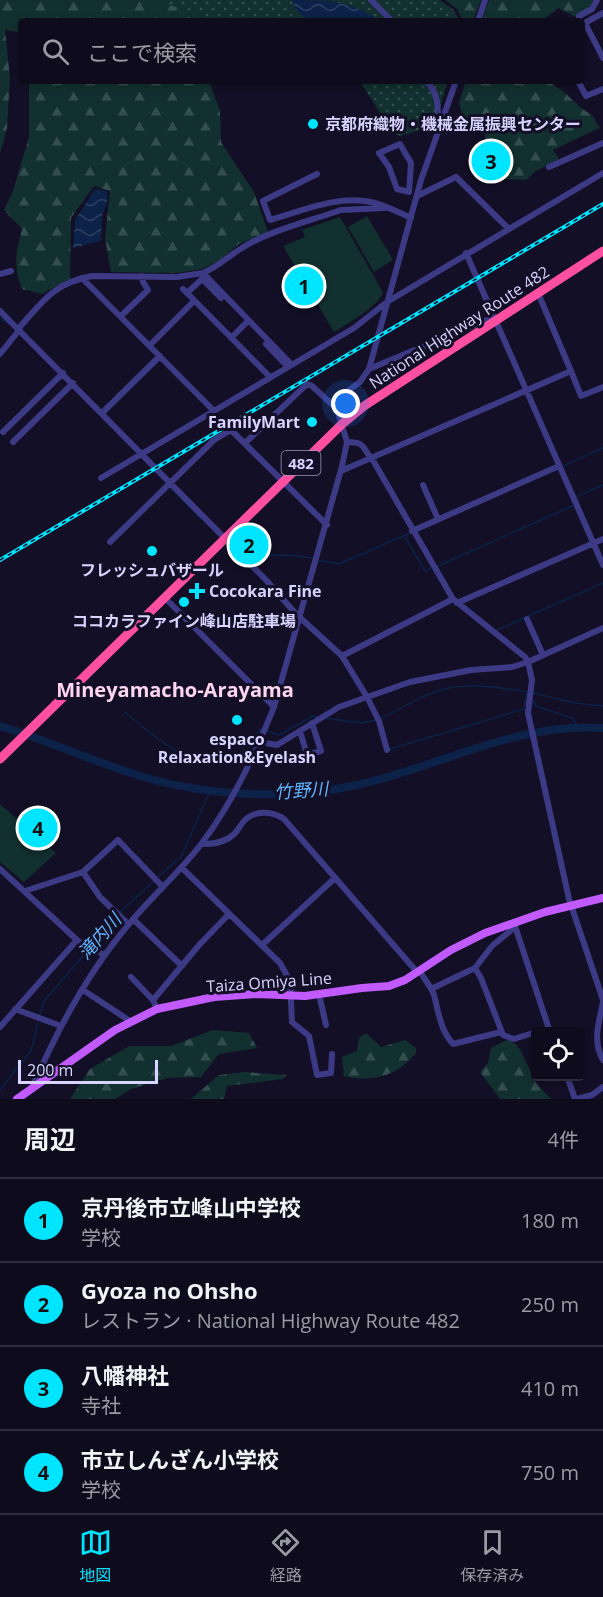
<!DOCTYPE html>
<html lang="ja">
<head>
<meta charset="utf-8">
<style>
  body { margin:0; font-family:"Open Sans","Noto Sans JP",sans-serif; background:#171425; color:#f1f3f6 }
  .controls { position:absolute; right:18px; bottom:18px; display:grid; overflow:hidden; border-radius:6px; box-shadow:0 3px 9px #0003 }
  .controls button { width:54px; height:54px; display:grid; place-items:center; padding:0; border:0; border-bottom:2px solid #2e2b3b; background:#0e0b1c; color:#f1f3f6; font:30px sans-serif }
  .scale { position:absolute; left:18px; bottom:15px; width:140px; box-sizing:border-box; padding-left:6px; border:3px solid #d9d4ff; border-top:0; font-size:16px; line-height:21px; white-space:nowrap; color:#d9d4ff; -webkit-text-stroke:4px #130f26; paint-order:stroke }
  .you { position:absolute; left:346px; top:404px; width:21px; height:21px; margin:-15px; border:4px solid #fff; border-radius:50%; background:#1a73e8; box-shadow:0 0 0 9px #1a73e833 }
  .badge { display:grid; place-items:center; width:39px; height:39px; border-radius:50%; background:#00e5ff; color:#111; font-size:20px; font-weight:700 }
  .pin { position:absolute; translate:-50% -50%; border:3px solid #fff; box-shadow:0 2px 6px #0006 }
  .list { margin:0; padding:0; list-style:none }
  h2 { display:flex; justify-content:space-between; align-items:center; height:78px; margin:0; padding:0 24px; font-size:26px }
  h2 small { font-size:20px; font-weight:400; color:#9b9ba3 }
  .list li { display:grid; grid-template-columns:39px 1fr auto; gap:18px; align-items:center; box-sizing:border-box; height:84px; padding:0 24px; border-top:2px solid #2e2b3b }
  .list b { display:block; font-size:22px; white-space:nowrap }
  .list p { margin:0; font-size:20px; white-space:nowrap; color:#9b9ba3 }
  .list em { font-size:20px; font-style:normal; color:#9b9ba3 }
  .icon { flex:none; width:33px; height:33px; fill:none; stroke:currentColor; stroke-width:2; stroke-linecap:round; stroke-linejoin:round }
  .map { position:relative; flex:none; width:603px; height:1099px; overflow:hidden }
  .search { position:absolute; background:#0e0b1c; box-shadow:0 3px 9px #0003; left:18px; right:18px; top:18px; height:66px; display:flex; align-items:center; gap:15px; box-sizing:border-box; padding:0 21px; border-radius:6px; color:#9b9ba3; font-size:22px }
  .sheet { height:414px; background:#0e0b1c }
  nav { display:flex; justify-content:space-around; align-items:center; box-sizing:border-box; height:84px; border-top:2px solid #2e2b3b; background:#0e0b1c; font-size:16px; color:#9b9ba3 }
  nav a { display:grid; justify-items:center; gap:3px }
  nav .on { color:#00e5ff }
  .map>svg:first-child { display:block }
</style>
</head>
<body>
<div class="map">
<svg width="603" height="1099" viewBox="0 0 603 1099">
  <defs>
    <pattern id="forest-firs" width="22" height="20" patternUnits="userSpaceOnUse" patternTransform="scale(1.5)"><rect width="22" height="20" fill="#12302f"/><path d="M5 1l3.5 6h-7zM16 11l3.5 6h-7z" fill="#344d4e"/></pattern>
    <pattern id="park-dots" width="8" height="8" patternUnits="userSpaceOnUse" patternTransform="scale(1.5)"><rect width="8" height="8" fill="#12302f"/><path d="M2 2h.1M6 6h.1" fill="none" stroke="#344d4e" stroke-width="1.8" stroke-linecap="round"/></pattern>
    <pattern id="water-waves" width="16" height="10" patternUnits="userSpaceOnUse" patternTransform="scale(1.5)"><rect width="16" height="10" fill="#0c2248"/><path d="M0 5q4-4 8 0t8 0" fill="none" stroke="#2f4163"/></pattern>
  </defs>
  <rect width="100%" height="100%" fill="#130f26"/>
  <!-- grass -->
  <path fill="#12302f" d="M367,216L393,260L374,272L348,227Z
    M340,217L383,292C379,306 347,324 334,332L283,246L305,237L302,230Z
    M0,804L56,853L24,882L0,862Z"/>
  <!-- forest -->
  <path fill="url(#forest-firs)" d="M0,0H242L298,21H21V42L18,32L5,30L10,78L7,128L0,154Z
    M445,0H481L473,21H463L457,9Z
    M489,0H593L590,7L575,17L559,8L541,21H481Z
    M29,81H209L220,111L221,142L254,192L268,232L239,244L218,261L203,269L178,273L111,272L105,238L110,191L94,186L71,218L70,279L42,294L22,289C13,266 16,252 22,229L4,210L13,191L29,137Z
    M466,81H547L563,91L581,108L593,116L599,128L553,150L559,159L536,171L526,180L504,179L498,151H489L485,136L487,129H467L459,103Z
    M213,1030L249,1033L257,1048L219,1054L201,1077L167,1078L131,1089L115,1099H70L90,1069L129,1046H171Z
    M366,1033L381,1047L405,1040L416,1048V1053C398,1076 372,1083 344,1076L342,1057L357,1051L359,1038Z
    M509,1039L520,1049L536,1083L551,1099H500L480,1072L488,1063L491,1048Z
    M245,1072L287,1075L283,1079L227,1086L224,1099H191L219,1075Z"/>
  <!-- park -->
  <path fill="url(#park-dots)" d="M155,0H440L454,10L460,21H216Z
    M360,81H448L434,126L400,136L392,132Z"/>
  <!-- water -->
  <path fill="url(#water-waves)" d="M292,0C323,0 354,0 378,21H308L297,11Z
    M95,189L107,191L108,199L102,216L101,241L73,248L75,220Z"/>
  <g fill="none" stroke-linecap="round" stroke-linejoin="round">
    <!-- stream -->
    <path stroke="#0c2248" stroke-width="1.5" d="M0,318L9,324
      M563,466L603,448
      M169,486L201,519
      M576,497L603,485
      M405,537L425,571L431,568
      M228,546L242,561L244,560
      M249,558L252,556L285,555L312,558
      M317,560L339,564L410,533
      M436,567L574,505
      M497,630L603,583
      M533,693L575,703L603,706
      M533,700L536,706L572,718L578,726
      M125,712C156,739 196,773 240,762L260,729H263
      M324,718L362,723L376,720
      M380,718C399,711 416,698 435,692C464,681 497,687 527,692
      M267,731L279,735L313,716L317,717
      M390,749L524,709L527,692
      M158,877L181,857L211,789
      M119,913L155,880
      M91,945L106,925L115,917
      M39,1017L44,1001L89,949
      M0,1090L31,1051L38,1022"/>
    <!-- river -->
    <path stroke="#0c2248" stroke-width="8" d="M0,726C44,739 85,758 128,772C197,796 285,801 357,785C439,767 517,722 603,728"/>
    <!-- minor -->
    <path stroke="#3d3a85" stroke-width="6" d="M371,0L392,21
      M478,21L485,0
      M579,21V16L592,9L597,0
      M585,23L603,58
      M583,24L603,13
      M426,81C439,93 438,109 438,125
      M578,81L586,96L603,89
      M400,144L411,163L409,192L397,189L389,167L379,153Z
      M549,167L603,143
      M317,174L263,201L270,220C302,211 337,195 371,202C385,205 398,212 411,218
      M417,196L456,177L509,229
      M466,253L603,565
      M203,273C218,267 228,256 242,248C265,233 302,223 329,214L341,210L385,208
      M0,274L11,271
      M82,278L214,411
      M183,289L270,377
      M187,293L202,279L221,298
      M538,293L571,371
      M0,311L267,581L296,614L342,656L367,697L379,721L387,750
      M121,316L148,290L143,282L142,276
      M19,328C43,301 54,283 92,276L177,277L203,273L291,364
      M231,338L246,323
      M266,344L288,367
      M149,346L194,301
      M0,354L20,329
      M369,369L494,317
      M102,413L160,356
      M3,432L63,373
      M13,442L73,383
      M347,442C367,442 362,449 374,462L453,599L525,657L528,662L532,680L528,713L569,899L603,1000
      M245,443L307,384L312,386L337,409
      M341,471L571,371L581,396L603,387
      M101,478L354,328L387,302L603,173
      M423,485L438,519
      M412,531L559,466
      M110,542L214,440L231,430L327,525
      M164,597L274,707
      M457,603L603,539
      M527,619L543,655
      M342,656L453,599
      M300,731L307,755L321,751L312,723
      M260,742L277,745L339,707L410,682L471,670L512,667L528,662L603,628
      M202,844C213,844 224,843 233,835C238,831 240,825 245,820C255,810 273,811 284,819L417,972
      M182,868L280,963L290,981L292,1022L309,1036L317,1075L331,1073L332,1054
      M0,869L77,940L0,1027
      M83,872L100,897L128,924
      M25,891L83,872L118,840L163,887
      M133,919L182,966
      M514,923L550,1032
      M77,940L104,955
      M262,945L335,878
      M475,968L492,946L515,927
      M419,970C423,977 433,990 434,995C439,1014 440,1029 453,1044L501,1032
      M131,977L153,1000L157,1009
      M431,989L475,968L481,978L503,1035L514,1039L536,1032
      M83,990L130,1021
      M319,994L326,1025
      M153,1000L200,944L229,914
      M603,1002C599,1022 592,1041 603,1060
      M15,1009L61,1026
      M567,1076L575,1099
      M32,1088C57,1030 88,972 129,924C152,896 180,872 202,843C233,802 255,754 274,707L342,466L347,442L337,409L339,401L341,396L360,382L369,369L421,180L456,81
      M577,1099L592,1095L603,1087"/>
    <!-- major -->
    <path stroke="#c25bff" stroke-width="8" d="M17,1099L115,1030L157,1009L214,997L256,994L305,996L362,988L389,986L405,980L451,950L485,933L545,912L603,898"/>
    <!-- highway -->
    <path stroke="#ff4fa3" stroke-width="9" d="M0,759L341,425L364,406L603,251"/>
    <!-- rail casing -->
    <g stroke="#00e5ff" stroke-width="4">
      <path id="rail" d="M0,560L603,204"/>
    </g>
    <!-- rail -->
    <use href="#rail" stroke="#130f26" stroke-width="1.5" stroke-dasharray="4.5" stroke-linecap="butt"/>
  </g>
  <!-- markers -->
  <g fill="#00e5ff" stroke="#130f26" stroke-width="2">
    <circle cx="313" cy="124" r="6"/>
    <circle cx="312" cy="422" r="6"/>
    <circle cx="152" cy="551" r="6"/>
    <path d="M194 582h6v6h6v6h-6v6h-6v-6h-6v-6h6z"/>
    <circle cx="184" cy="602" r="6"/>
    <circle cx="237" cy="720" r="6"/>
  </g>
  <g text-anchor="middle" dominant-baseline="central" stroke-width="6" stroke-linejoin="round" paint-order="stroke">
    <!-- shield labels -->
    <rect fill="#130f26" stroke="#9e99be" stroke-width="1.5" x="281.5" y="451" width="39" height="24" rx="4.5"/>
    <g font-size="15" font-weight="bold" fill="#d9d4ff">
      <text x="301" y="463">482</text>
    </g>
    <!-- poi labels -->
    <g font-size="16" font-weight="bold" fill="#d9d4ff" stroke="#130f26">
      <text x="325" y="124" text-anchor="start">京都府織物・機械金属振興センター</text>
      <text x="300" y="422" text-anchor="end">FamilyMart</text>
      <text x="152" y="570">フレッシュバザール</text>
      <text x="209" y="591" text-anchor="start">Cocokara Fine</text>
      <text x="184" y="621">ココカラファイン峰山店駐車場</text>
      <text x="237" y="739">espaco<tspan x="237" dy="18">Relaxation&amp;Eyelash</tspan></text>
    </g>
    <!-- street labels -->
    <g font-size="16" fill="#d9d4ff" stroke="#130f26">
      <text transform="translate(459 327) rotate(-33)">National Highway Route 482</text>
      <text transform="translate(269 982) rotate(-4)">Taiza Omiya Line</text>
    </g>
    <!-- water labels -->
    <g font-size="18" font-style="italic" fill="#62b6ff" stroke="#130f26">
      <text transform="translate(301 790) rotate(-4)">竹野川</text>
      <text transform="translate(99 936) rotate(-48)">滝内川</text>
    </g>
    <!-- quarter labels -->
    <g font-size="20" font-weight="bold" fill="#ffd6f0" stroke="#130f26">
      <text x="175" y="689">Mineyamacho-Arayama</text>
    </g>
  </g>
</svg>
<div class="controls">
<button><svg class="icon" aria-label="locate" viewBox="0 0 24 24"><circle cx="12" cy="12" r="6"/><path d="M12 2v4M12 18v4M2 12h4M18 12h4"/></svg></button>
</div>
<div class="scale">200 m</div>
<div class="you"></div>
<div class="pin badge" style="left:304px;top:286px">1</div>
<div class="pin badge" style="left:249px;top:545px">2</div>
<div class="pin badge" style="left:491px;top:161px">3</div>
<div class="pin badge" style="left:38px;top:828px">4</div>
<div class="search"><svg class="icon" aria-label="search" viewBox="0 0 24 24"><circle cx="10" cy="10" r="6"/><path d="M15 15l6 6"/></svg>ここで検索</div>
</div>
<section class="sheet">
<h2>周辺<small>4件</small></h2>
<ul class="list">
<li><span class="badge">1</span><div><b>京丹後市立峰山中学校</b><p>学校</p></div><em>180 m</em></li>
<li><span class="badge">2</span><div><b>Gyoza no Ohsho</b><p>レストラン · National Highway Route 482</p></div><em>250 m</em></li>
<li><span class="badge">3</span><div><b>八幡神社</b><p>寺社</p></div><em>410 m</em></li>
<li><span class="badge">4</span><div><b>市立しんざん小学校</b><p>学校</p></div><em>750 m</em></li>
</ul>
</section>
<nav>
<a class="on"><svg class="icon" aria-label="map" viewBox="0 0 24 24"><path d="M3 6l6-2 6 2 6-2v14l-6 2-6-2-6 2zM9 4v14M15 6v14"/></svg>地図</a>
<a><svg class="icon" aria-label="directions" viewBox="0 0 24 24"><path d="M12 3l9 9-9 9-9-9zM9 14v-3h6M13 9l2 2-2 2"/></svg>経路</a>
<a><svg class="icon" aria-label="saved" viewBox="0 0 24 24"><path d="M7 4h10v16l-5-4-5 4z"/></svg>保存済み</a>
</nav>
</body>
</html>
